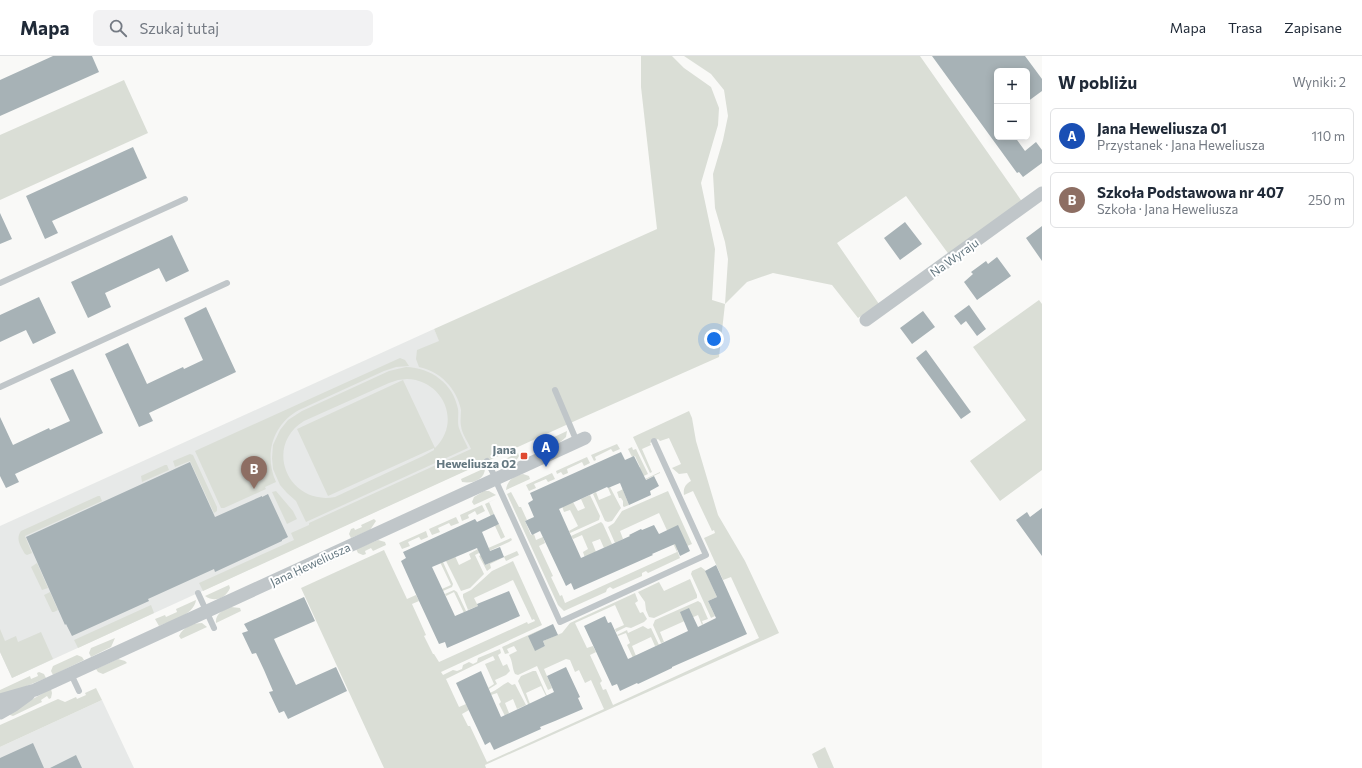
<!DOCTYPE html>
<html lang="pl">
<head>
<meta charset="utf-8">
<style>
  body { margin:0; font-family:Commissioner,sans-serif; background:#f2f2f3; color:#1f2937 }
  .controls { position:absolute; right:12px; top:12px; display:grid; overflow:hidden; border-radius:6px; box-shadow:0 2px 10px #0003 }
  .controls button { width:36px; height:36px; display:grid; place-items:center; padding:0; border:0; border-bottom:1px solid #e0e1e3; background:#fff; color:#1f2937; font:20px sans-serif }
  .you { position:absolute; left:714px; top:283px; width:14px; height:14px; margin:-10px; border:3px solid #fff; border-radius:50%; background:#1a73e8; box-shadow:0 0 0 6px #1a73e833 }
  .badge { display:grid; place-items:center; width:26px; height:26px; border-radius:50%; background:#0b8043; color:#fff; font-size:13px; font-weight:700 }
  .pin { position:absolute; translate:-50% -33px; filter:drop-shadow(0 1px 2px #0008) }
  .pin::after { content:''; position:absolute; top:21px; width:14px; height:12px; background:inherit; clip-path:polygon(0 0,100% 0,50% 100%) }
  .list { margin:0; padding:0; list-style:none }
  h2 { display:flex; justify-content:space-between; align-items:center; height:52px; margin:0; padding:0 16px; font-size:17px }
  h2 small { font-size:13px; font-weight:400; color:#747a83 }
  .list li { display:grid; grid-template-columns:26px 1fr auto; gap:12px; align-items:center; box-sizing:border-box; height:56px; margin:0 8px 8px; padding:0 8px; border:1px solid #e0e1e3; border-radius:6px }
  .list b { display:block; font-size:15px; white-space:nowrap }
  .list p { margin:0; font-size:13px; white-space:nowrap; color:#747a83 }
  .list em { font-size:13px; font-style:normal; color:#747a83 }
  .icon { flex:none; width:22px; height:22px; fill:none; stroke:currentColor; stroke-width:2; stroke-linecap:round; stroke-linejoin:round }
  .map { position:relative; flex:none; width:1042px; height:712px; overflow:hidden }
  header { display:flex; align-items:center; gap:24px; box-sizing:border-box; height:56px; padding:0 20px; background:#fff; border-bottom:1px solid #e0e1e3 }
  header strong { font-size:19px }
  nav { display:flex; gap:22px; margin-inline-start:auto; font-size:14px }
  .search { width:280px; height:36px; background:#f2f2f3; display:flex; align-items:center; gap:10px; box-sizing:border-box; padding:0 14px; border-radius:6px; color:#747a83; font-size:15px }
  main { display:flex }
  aside { flex:1; background:#fff }
  .map>svg:first-child { display:block }
</style>
</head>
<body>
<header>
<strong>Mapa</strong>
<div class="search"><svg class="icon" aria-label="search" viewBox="0 0 24 24"><circle cx="10" cy="10" r="6"/><path d="M15 15l6 6"/></svg>Szukaj tutaj</div>
<nav><a>Mapa</a><a>Trasa</a><a>Zapisane</a></nav>
</header>
<main>
<div class="map">
<svg width="1042" height="712" viewBox="0 0 1042 712">
  <rect width="100%" height="100%" fill="#f9f9f7"/>
  <!-- built -->
  <path fill="#e7e9e8" d="M434,273L493,402L12,622L0,596V470Z
    M102,644L134,712H0V691Z"/>
  <!-- green -->
  <path fill="#daded6" fill-rule="evenodd" d="M641,0H672L684,12L711,31L719,52L718,69L701,127L715,193L712,244L725,248L728,203L725,186L715,152L713,118L723,84L728,60L724,34L711,18L684,0H920L1023,147L950,200L906,140L837,187L879,248L858,262L832,229L773,217L747,226L725,248L719,301L577,364L203,535L199,527L294,484L291,477L309,469V467L471,393C468,386 462,378 461,370C460,365 461,359 461,354C457,333 440,315 419,311L416,303L417,294L439,285L434,273L657,173L641,31Z
    M124,24L148,77L0,144V79Z
    M1039,244L1042,248V414L1000,445L970,405L1026,364L973,291Z
    M400,302L405,304L409,310L396,311L384,315L299,354C272,369 264,399 276,426L265,431L266,433L224,452H221L195,395Z
    M406,311C431,312 453,327 458,353C459,359 457,366 459,372C461,379 465,385 468,392L306,466L296,445L287,437L280,429L273,413L272,402L273,389L280,374L288,364L302,355L389,315ZM407,323C443,324 462,366 435,392L403,324L297,373L328,440L434,392V394L423,400L335,441C288,450 263,390 304,365L389,327L398,324Z
    M689,355L692,362L696,385L718,459L745,505L779,577L485,709L486,712H384L301,532L384,494L407,543L416,539L419,545L412,548L426,579L424,580L433,598H434L439,606L527,566L528,568L535,565L534,563L532,564L513,524L474,542L478,550L468,554L463,541V538L471,534L492,515L513,505L542,569L441,616L443,619L453,614L457,615L462,613L463,609L469,606L473,608L477,606L478,602L500,593L501,597L498,599L503,610L507,608L510,615L506,619L495,624L497,628L489,633L488,632L494,628L485,608L495,604L493,600L446,623L459,651L466,648L469,654L462,658L468,670H470L487,706L604,653L591,624L585,627L579,614L575,616L570,604L566,603L544,613L552,632L548,634L537,610L518,619L515,618C512,612 513,606 509,599L517,595L514,590L507,593L509,597L505,598L502,591L553,568L529,580L535,594L545,590L543,585L562,577L570,567L635,537L638,545L635,547L640,557L643,556L647,563L644,566L631,572L626,571L616,576L615,573L624,569L615,549L575,567L587,592L593,590L596,596L590,599L602,625L600,627L603,634L606,633L613,649L759,582L731,521L723,524L704,482L715,477L714,474L712,475L693,435L684,439C683,433 685,428 691,425L687,417L679,418L672,412L681,408L669,382L660,385L658,383L650,387L651,389L642,393L652,416L650,417L633,381Z
    M567,375L566,381C559,388 550,393 540,390L539,388Z
    M617,388L620,393L613,396L611,393L595,401L596,404L594,405L591,399Z
    M632,391L633,394L636,393L648,418L622,430L640,411L635,400L632,401L628,393Z
    M518,397L519,400C515,408 508,412 499,412L494,408Z
    M190,398L193,399L217,451V455L214,457L190,405L175,411L173,405Z
    M587,401L590,407L584,410L582,406L567,413L568,417L563,419L561,416L557,418L556,415Z
    M165,409H167L169,414L142,426L141,420Z
    M485,412C485,424 472,428 462,426L461,423Z
    M660,416V417L623,434L629,449L624,451L623,450V445L621,442H619L617,436Z
    M552,417L555,423L548,426L546,423L534,428L536,432L529,435L526,429Z
    M523,418L529,420L530,423L506,434C507,424 514,420 523,418Z
    M610,431L621,452L612,465L608,466L605,465L593,438L596,436L599,444L611,439L608,432Z
    M276,435L293,455L297,463L287,468L272,436Z
    M484,435H489L496,439L474,449L472,446L474,441Z
    M668,435L692,488L677,494L680,502L648,517L646,515L642,517V520L613,533L610,531L607,533L606,536L564,555L558,549L507,438L511,436L519,451H521L527,464L525,465L531,479L534,478L536,484L543,481L545,487L539,490L553,520L551,521L560,540L562,539L565,547L677,496L659,457L620,475L623,483L615,487L608,471L614,467L622,455Z
    M590,439L600,460L599,464L570,477L569,475L578,470L570,454L564,456L562,450L573,446L578,455L585,452L581,443Z
    M98,440H100L102,445L25,480L32,497L27,499L25,498C21,491 15,483 21,475Z
    M498,442L489,446L494,458L492,459L496,469L499,468L505,481L501,483L485,448Z
    M482,449L485,455L477,459L475,455L468,459L469,462L462,465L460,459Z
    M456,461L459,467L451,470L449,467L438,472L440,476L432,479L429,473Z
    M374,463L376,465L370,474L351,482L349,478L351,473L354,472L355,474L362,471L361,469Z
    M601,466L603,468L612,488L604,492L600,483L592,486L596,496L585,502L583,496L588,493L582,479L573,483L571,480Z
    M426,475L428,481L421,484L419,481L408,486L410,490L402,493L399,487Z
    M511,482L512,484L509,486L487,496L486,493Z
    M378,484L385,486L386,489L373,495L371,492L365,495L366,498L363,499L358,497L356,493Z
    M478,493L483,495L475,499L484,518L470,532L461,535L446,505L455,500L459,509L471,503L469,498Z
    M517,495L519,499L506,505L504,501L490,508L491,512L487,515L479,500L481,499L485,509Z
    M440,506H443L453,528L452,531L443,535L442,533L451,529Z
    M37,507L48,532L42,534L31,511Z
    M701,511L705,514L717,541L708,545L715,560L711,562L691,518L692,515Z
    M690,523L697,539V542L654,562L649,561L646,554L645,546L638,536L659,526L664,535Z
    M229,529L230,532C226,542 215,547 205,540Z
    M454,534L457,536L466,555L464,557L454,536L446,540L445,538Z
    M50,536L58,554L54,556H52L44,539Z
    M196,544C194,559 171,565 159,570L155,563L165,559L166,561L177,556L176,553Z
    M698,545L701,547L708,563L702,565L703,568L702,569L698,559L660,576L664,586L661,587L653,569L655,564Z
    M151,549L154,557L78,592L74,584Z
    M231,551L240,552L241,555L216,567C215,557 224,554 231,551Z
    M202,567L207,571L181,583L179,580C183,571 193,567 202,567Z
    M643,570L648,573L651,572L659,589L655,590L651,581L632,590L636,600L633,602L627,589L630,587L626,577L618,580L617,579L627,574L628,577Z
    M0,573L5,585L16,580L18,586L41,576L53,603L12,622L0,596Z
    M115,582L111,591L91,601L89,597L91,592Z
    M77,599L82,601L84,604L53,619L51,615L53,610Z
    M118,603L125,605L127,607L103,618L98,616L96,613Z
    M533,615H536L547,640H546L541,630L526,637L530,648H528L518,625L521,620Z
    M39,616L44,618L46,622L0,641V634L30,620L31,623L38,620L37,617Z
    M508,626L512,629L515,628L526,649L517,653L513,643L505,647L509,657L505,660L499,648L501,646L497,637L491,639L490,637C497,634 502,629 508,626Z
    M96,632L102,644L0,691V669L58,643L65,646L76,641L77,643L86,639L85,637Z
    M51,633L52,637L51,642L49,643L47,640L41,644L42,646L13,660L10,659L9,656Z
    M825,691L834,712H818L812,698Z"/>
  <!-- building -->
  <path fill="#a7b2b6" d="M53,0H92L99,16L0,60V24Z
    M932,0H1025L1042,23V35L1027,46V15H997V81H1015L1025,95L1036,86L1042,94V107L1023,121L1019,116L1017,117Z
    M133,91L147,122L52,165L58,177L45,183L26,140Z
    M0,157L12,183L0,188Z
    M905,166L922,188L900,204L884,182Z
    M1042,170V205L1026,182Z
    M172,179L189,215L166,226L159,212L105,237L111,251L88,262L71,226Z
    M997,201L1011,220L977,244L964,226L973,218L971,216L986,205L988,208Z
    M39,241L56,277L33,288L26,274L0,286V259Z
    M969,249L986,273L977,280L966,265L961,269L954,260Z
    M206,251L236,316L149,357L153,365L139,371L105,298L128,287L147,328L183,311L184,313L203,304L184,262Z
    M923,255L935,271L912,288L900,272Z
    M926,294L971,356L961,363L916,302Z
    M73,313L103,377L15,418L19,426L6,432L0,420V361L13,389L49,372L50,374L70,365L50,323Z
    M621,396L625,404L634,400L646,424L654,420L659,430L650,435L651,439L629,449L620,427L608,432L607,431L559,453L581,502L630,480L629,479L641,473L642,474L654,469L659,478L678,469L690,495L680,500L675,488L652,498L653,499L574,534L571,527L566,530L540,475L532,479L525,465L534,461L528,447L533,444L530,437Z
    M190,406L215,461L262,440V441L268,438L288,481L282,484V485L215,516L214,513L148,543L149,545L72,580L66,568L65,569L26,481Z
    M1042,452V500L1016,464L1027,456L1030,461Z
    M494,458L499,468L482,476L490,495L500,491L504,501L485,509L477,492L432,511L455,560L478,550L477,548L509,535L520,560L447,592L445,586L439,588L419,545L401,505L406,502L403,496L475,463L477,466Z
    M716,509L747,578L672,611V612L638,628L637,627L620,635L617,628L612,630L584,570L605,560L608,567L611,566L628,603L688,575L680,556L689,552L698,571L716,562L708,545L717,541L705,515Z
    M304,541L315,565L274,583L281,598L296,629L336,611L347,635L288,663L284,655L279,657L269,636L273,635L264,614L256,597L252,598L242,577L248,575L244,568Z
    M553,568L558,579L543,585L545,590L535,595L528,580Z
    M566,611L580,641L578,642L583,653L555,665L540,671L541,673L494,694L490,686L485,689L456,627L481,615L501,661L554,636L547,620Z
    M33,687L44,712H0V702Z
    M76,699L82,712H50Z"/>
  <g fill="none" stroke-linecap="round" stroke-linejoin="round">
    <!-- service -->
    <path stroke="#c0c6c9" stroke-width="6" d="M0,227L185,143
      M0,331L227,227
      M555,334L577,386
      M487,405L496,423
      M495,423L560,566L706,499L654,385
      M198,537L214,572
      M71,618L79,635"/>
    <!-- minor -->
    <path stroke="#c0c6c9" stroke-width="13" d="M866,264L1042,137
      M0,644L35,634L585,382
      M0,657L14,649L29,638"/>
  </g>
  <!-- markers -->
  <rect fill="#df4931" stroke="#fff" stroke-width="1.5" x="520" y="396" width="8" height="8" rx="2"/>
  <g text-anchor="middle" dominant-baseline="central" stroke-width="4" stroke-linejoin="round" paint-order="stroke">
    <!-- street labels -->
    <g font-size="12" fill="#657881" stroke="#fff">
      <text transform="translate(954 201) rotate(-36)">Na Wyraju</text>
      <text transform="translate(310 508) rotate(-25)">Jana Heweliusza</text>
    </g>
    <!-- poi labels -->
    <g font-size="12" font-weight="bold" fill="#657881" stroke="#fff" text-anchor="end">
      <text x="516" y="393">Jana<tspan x="516" dy="14">Heweliusza 02</tspan></text>
    </g>
  </g>
</svg>
<div class="controls">
<button>+</button>
<button>−</button>
</div>
<div class="you"></div>
<div class="pin badge" style="left:546px;top:411px;background:#1a4fb4">A</div>
<div class="pin badge" style="left:254px;top:433px;background:#8d6e63">B</div>
</div>
<aside>
<h2>W pobliżu<small>Wyniki: 2</small></h2>
<ul class="list">
<li><span class="badge" style="background:#1a4fb4">A</span><div><b>Jana Heweliusza 01</b><p>Przystanek · Jana Heweliusza</p></div><em>110 m</em></li>
<li><span class="badge" style="background:#8d6e63">B</span><div><b>Szkoła Podstawowa nr 407</b><p>Szkoła · Jana Heweliusza</p></div><em>250 m</em></li>
</ul>
</aside>
</main>
</body>
</html>
